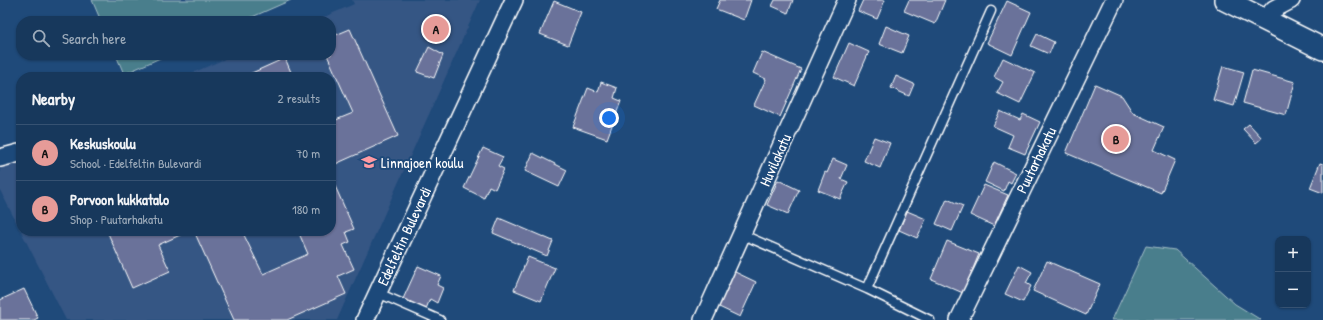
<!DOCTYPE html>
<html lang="en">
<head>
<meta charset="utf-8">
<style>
  body { margin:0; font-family:"Patrick Hand",sans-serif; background:#244365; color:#f1f3f6 }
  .controls { position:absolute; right:12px; bottom:12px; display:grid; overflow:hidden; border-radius:8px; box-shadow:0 1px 3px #0004 }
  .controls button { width:36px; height:36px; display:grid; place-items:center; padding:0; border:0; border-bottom:1px solid #365272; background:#17385c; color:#f1f3f6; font:20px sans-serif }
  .you { position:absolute; left:609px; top:118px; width:14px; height:14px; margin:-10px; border:3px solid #fff; border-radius:50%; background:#1a73e8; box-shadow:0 0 0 6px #1a73e833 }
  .badge { display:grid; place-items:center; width:26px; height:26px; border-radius:50%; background:#e69b98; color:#111; font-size:13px; font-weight:700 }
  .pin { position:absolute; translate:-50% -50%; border:2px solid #fff; box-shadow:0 1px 4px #0006 }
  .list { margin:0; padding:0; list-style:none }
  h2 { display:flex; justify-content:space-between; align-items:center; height:52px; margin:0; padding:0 16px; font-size:17px }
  h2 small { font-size:13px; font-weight:400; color:#9eacbb }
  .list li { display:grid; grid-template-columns:26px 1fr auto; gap:12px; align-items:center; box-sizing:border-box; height:56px; padding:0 16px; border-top:1px solid #365272 }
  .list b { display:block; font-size:15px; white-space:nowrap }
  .list p { margin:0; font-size:13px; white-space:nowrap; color:#9eacbb }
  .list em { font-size:13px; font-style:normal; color:#9eacbb }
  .icon { flex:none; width:22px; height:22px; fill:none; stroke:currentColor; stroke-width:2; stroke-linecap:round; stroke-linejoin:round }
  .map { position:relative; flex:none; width:1323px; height:320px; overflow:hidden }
  .search { position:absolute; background:#17385c; box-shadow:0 1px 3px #0004; left:16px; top:16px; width:320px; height:44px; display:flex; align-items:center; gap:10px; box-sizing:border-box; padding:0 14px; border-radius:16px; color:#9eacbb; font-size:15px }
  .panel { position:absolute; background:#17385c; box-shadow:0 1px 3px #0004; left:16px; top:72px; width:320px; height:164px; border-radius:16px }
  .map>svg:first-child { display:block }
</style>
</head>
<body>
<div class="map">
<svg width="1323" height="320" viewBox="0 0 1323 320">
  <rect width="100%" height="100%" fill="#1f4a7a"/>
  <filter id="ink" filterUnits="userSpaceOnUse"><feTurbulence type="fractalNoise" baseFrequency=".025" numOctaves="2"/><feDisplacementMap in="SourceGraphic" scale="8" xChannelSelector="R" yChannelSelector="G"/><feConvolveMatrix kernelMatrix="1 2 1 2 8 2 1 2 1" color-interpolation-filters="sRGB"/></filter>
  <g filter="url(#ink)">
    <!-- built -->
    <path fill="#365684" d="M352,0H480L337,320H66L0,190V168L21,157V231H331V77H183L234,55H331V21H315L354,4Z"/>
    <!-- green -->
    <path fill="#487e8c" stroke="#a4bec6" d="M92,0H291L243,21H101Z
      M116,55H167L124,74Z
      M1146,246L1175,250L1235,304L1261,320H1112Z"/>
    <!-- building -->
    <path fill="#6a729a" stroke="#fff" d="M720,0H751L744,20L716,9Z
      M775,0H793L788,13L772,6Z
      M863,0H885L877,19L858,11Z
      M909,0H945L935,24L904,11Z
      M554,1L581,12L568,45L540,34Z
      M1007,1L1031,12L1012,55L987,43Z
      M886,26L909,36L902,53L879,44Z
      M350,29L398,136L331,166V122L353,113L327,55H331V37Z
      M1037,34L1054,42L1049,54L1031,46Z
      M849,43L869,52L854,86L834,77Z
      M429,47L443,55L434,78L417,72Z
      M762,52L801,69L780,117L754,105L766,79L753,73Z
      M285,58L293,77H243Z
      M1003,58L1035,73L1020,104L997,93L1003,82L994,77Z
      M1223,66L1244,72L1234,106L1213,100Z
      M1252,70L1295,82L1286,115L1243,103Z
      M896,76L914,84L909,96L891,88Z
      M601,82L617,88L614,98L621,101L607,139L573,127L588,88L598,92Z
      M1095,84L1122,96L1133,113L1164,127L1154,150L1175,160L1161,193L1066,153Z
      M1000,111L1020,120L1023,114L1040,122L1025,154L1008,147L1013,135L993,126Z
      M1249,124L1262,138L1256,143L1243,129Z
      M874,137L890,143L880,168L864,161Z
      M483,148L503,157L498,166L504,169L495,189L489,186L484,198L464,188Z
      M533,153L567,170L559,187L525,171Z
      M833,159L847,165L841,179L848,182L840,199L818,190L825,172L827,173Z
      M994,162L1016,173L1011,183L1008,181L1004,191L985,182Z
      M1320,163L1323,164V193L1310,188Z
      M331,177L354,229L346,232L350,242L343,245L354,269L338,276L346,294L287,320H234L194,231H242L263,274L308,254L298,231H331Z
      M778,180L799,190L788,214L767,205Z
      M984,185L1008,195L994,226L970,215Z
      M947,199L963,206L952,231L936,224Z
      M907,211L926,219L917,238L899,230Z
      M499,218L553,241L547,256L493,233Z
      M107,231H189L158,245L170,271L132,288Z
      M947,241L979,254L963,293L931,279Z
      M528,257L555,268L541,301L514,290Z
      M1047,261L1100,284L1086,315L1033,291Z
      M1019,265L1032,272L1026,283L1031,286L1023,302L1005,294Z
      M418,266L441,276L437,285L443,288L437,303L430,299L426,309L403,299Z
      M733,271L756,282L740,317L717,306Z
      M24,289L38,318L34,320H0V300Z"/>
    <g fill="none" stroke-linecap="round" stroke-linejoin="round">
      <!-- service casing -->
      <g stroke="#fff" stroke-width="11">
        <path id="service" d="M741,234L867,289L930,320
          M867,289L991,11
          M378,293L440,320"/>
      </g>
      <!-- minor casing -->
      <g stroke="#fff" stroke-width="20">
        <path id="minor" d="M1265,20L1274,9L1291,0
          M0,158L19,153
          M365,320L514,0
          M703,320L847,0
          M959,320L1114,0"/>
      </g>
      <!-- tertiary casing -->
      <g stroke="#fff" stroke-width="24">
        <path id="tertiary" d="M1225,0L1323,49"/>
      </g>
      <!-- service -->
      <use href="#service" stroke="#1f4a7a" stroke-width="8"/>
      <!-- minor -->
      <use href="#minor" stroke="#1f4a7a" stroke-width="17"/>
      <!-- tertiary -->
      <use href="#tertiary" stroke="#1f4a7a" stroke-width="21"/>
    </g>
  </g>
  <!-- icons -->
  <defs>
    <g id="school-bare" transform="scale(1.2)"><path d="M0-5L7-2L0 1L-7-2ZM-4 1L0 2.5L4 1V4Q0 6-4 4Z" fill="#ff9aa2" stroke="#1f4a7a" stroke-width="2.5" paint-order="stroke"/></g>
  </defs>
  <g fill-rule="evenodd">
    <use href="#school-bare" x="369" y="162"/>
  </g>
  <g text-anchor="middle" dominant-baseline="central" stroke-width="4" stroke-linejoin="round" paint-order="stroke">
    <!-- street labels -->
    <g font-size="15" fill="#fff" stroke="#1f4a7a">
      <text transform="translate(775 160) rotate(-66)">Huvilakatu</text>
      <text transform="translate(1036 160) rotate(-64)">Puutarhakatu</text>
      <text transform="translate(404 236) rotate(-65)">Edelfeltin Bulevardi</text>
    </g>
    <!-- poi labels -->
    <g font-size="15" fill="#fff" stroke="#1f4a7a" text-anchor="start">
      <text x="381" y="162">Linnajoen koulu</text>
    </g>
  </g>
</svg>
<div class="controls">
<button>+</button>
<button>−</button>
</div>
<div class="you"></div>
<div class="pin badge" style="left:436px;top:29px">A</div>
<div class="pin badge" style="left:1116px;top:139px">B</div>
<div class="search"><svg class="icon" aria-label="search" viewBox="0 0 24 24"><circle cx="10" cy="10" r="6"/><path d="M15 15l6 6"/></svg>Search here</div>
<section class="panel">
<h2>Nearby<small>2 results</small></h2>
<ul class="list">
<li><span class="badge">A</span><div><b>Keskuskoulu</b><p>School · Edelfeltin Bulevardi</p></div><em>70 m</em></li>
<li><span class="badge">B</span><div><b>Porvoon kukkatalo</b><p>Shop · Puutarhakatu</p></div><em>180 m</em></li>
</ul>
</section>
</div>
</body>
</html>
